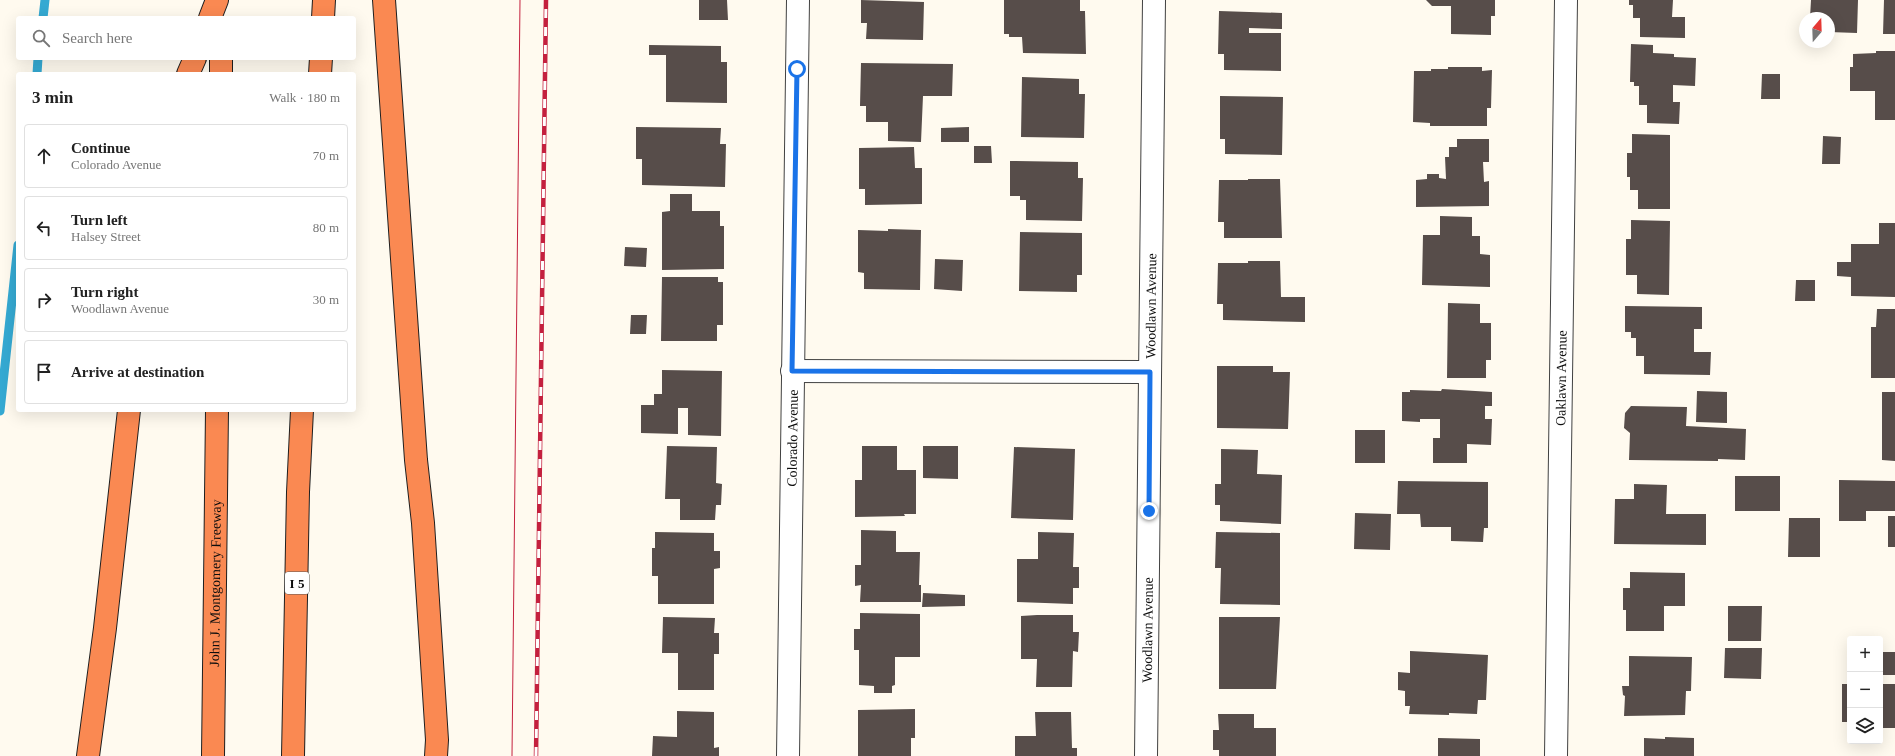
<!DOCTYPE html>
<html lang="en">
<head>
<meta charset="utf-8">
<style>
  body { margin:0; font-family:"Times New Roman",serif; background:#f2f2f2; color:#222 }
  .controls { position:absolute; right:12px; bottom:12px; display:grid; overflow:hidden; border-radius:4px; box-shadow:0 4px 16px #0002 }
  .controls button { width:36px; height:36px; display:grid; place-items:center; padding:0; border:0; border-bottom:1px solid #e0e0e0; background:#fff; color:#222; font:20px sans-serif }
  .compass { position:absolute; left:1799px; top:12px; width:36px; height:36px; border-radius:50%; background:#fff; box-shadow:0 4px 16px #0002; rotate:19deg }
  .stop { position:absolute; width:12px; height:12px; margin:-9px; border:3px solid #1a73e8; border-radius:50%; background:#fff }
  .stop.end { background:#1a73e8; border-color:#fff; box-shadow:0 1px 4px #0008 }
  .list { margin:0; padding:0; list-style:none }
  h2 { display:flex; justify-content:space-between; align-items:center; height:52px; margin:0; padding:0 16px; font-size:17px }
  h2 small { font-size:13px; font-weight:400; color:#767676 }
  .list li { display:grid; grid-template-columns:26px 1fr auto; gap:12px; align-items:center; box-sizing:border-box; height:64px; margin:0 8px 8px; padding:0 8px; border:1px solid #e0e0e0; border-radius:4px }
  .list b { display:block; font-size:15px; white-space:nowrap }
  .list p { margin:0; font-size:13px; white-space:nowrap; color:#767676 }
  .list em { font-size:13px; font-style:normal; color:#767676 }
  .icon { flex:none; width:22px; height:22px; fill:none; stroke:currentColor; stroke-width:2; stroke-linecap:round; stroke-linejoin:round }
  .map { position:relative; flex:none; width:1895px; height:756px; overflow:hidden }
  .search { position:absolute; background:#fff; box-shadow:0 4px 16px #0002; left:16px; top:16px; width:340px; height:44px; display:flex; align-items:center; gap:10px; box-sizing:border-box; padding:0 14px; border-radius:4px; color:#767676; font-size:15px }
  .panel { position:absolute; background:#fff; box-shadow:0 4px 16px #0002; left:16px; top:72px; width:340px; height:340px; border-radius:4px }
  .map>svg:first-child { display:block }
</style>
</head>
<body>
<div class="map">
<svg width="1895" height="756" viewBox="0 0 1895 756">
  <rect width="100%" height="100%" fill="#fffaef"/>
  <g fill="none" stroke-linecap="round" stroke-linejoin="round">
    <!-- stream -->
    <path stroke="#35a9d2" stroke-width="9" d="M43,18L45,0
      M37,74L38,58
      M0,411L18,245"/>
  </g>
  <!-- building -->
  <path fill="#574d4a" d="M699,0H727L728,20H699Z
    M861,0L924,2L923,40L866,39L867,23H861Z
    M1004,0H1080V11H1085L1086,54L1023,53L1022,37H1009V34H1004Z
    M1426,0H1495V16H1491V35L1451,34V6H1432Z
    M1629,0H1673L1672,17H1685V38L1640,37V18H1633V5H1629Z
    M1811,0H1858L1857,33L1829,32V18H1810Z
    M1884,0H1895V34H1883Z
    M1219,11L1282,13V29L1249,28V33H1281V71L1224,70V54H1218Z
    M1631,44L1653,45V53L1674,54V57L1696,58L1695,86L1673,85V102H1680L1679,124L1647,123V105H1639V86H1634V82H1630Z
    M649,45L721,46V62H727V103L666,102V55H649Z
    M1876,51H1895V120H1875V91H1850V67H1853V54L1876,53Z
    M861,63L953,64L952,96H923L921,142L888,141V122H866V106H860Z
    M1448,67H1482V71L1492,70L1491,108H1487V126H1430V123L1413,122L1414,71H1431V69H1448Z
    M1762,74H1780V99H1761Z
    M1022,77L1079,79V94H1085L1084,138L1021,137Z
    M1220,96L1283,97L1282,155L1225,154V139H1220Z
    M636,127L721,128L720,144H726L725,187L642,185V159H636Z
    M969,127V142H941V128Z
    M1632,134L1670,135V209H1638V190H1630V177H1627V153H1632Z
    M1823,136L1841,137L1840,164H1822Z
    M1457,139H1489V162H1483L1484,182L1489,181V206L1416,207V180L1427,179V174H1439V178L1446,179L1445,157H1449V147H1457Z
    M974,146H991L992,163H974Z
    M914,147L915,168H922V204L865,205V189H859V148Z
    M1010,161L1078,162V178H1083L1082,221L1026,220V200H1020V196H1010Z
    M1248,179H1280L1282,238H1224V222H1218L1219,180H1248Z
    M670,194H692V211H720V226H724V269L662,270V212L670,211Z
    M1440,216L1472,217V236H1480V254L1490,255V287L1422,285L1423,235H1440Z
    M1631,220L1670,221L1669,295L1637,294V275H1626V239H1631Z
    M1879,223H1895V297L1851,296V277L1837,276V262H1851V244H1879Z
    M888,229L921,230L920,290L864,289V273L858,272V230L888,231Z
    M1020,232L1082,233V275H1077V292L1019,291Z
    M625,247L647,248L646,267L624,266Z
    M935,259L963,260L962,291L934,289Z
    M1248,261H1280L1281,297H1305V322L1223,320V304H1217L1218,263H1248Z
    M662,277H718V282H723V325H717V341H661Z
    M1796,280H1815V301H1795Z
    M1448,303L1480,304V323H1491V360H1486V378H1447Z
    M1625,306L1702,307V329H1694V352H1711L1710,375L1644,374V356H1636V338H1631V332H1625Z
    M1877,309H1895V378H1871V327H1876Z
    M631,315H647L646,334H630Z
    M1217,366H1273V372H1290L1288,429L1217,428Z
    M662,370L722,371L721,436L688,435V408H678V434L641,433V405H654V394H662Z
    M1442,389L1492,392V406H1485V419H1492L1491,445L1467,444V463H1433V438H1440V419H1420V422L1402,421V392H1410V390L1441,391Z
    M1697,391L1727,392V423L1696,422Z
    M1882,392H1895V461L1882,460Z
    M1631,406L1687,407L1686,426L1746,429L1745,460L1718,459V461L1629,460L1630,433L1624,428L1625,413Z
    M1355,430H1385V463H1355Z
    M667,446L717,447L716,483L722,484L721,505H716L715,520H680V499H665Z
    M862,446H897V470H916V514H904L905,516L855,517V480H862Z
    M923,446H958V479L923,478Z
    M1014,447L1075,449L1073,520L1011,518Z
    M1221,449L1258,450L1257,474L1282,475L1281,524L1220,521V505H1215V484H1221Z
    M1735,476H1780V511H1735Z
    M1839,480L1895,481V511H1866V521H1839Z
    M1398,481L1488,482V528H1484L1483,542L1451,541V527H1421L1420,514H1397Z
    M1634,484L1667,485L1666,514H1706V545L1614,544L1615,499H1634Z
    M1355,513L1391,514L1390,550L1354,549Z
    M1888,516H1895V547H1888Z
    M1789,518H1820V557H1788Z
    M861,530L896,531V552H920L919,585H921V602H860L861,585L855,586V565H861Z
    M655,532L714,533V551H720V568L714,569V604H658V576H652V548H655Z
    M1038,532L1074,533L1073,567H1079V588H1073V604L1017,602V559H1038Z
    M1216,532L1280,533V605L1220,604L1221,568H1215Z
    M1630,572L1685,573V606H1664V631H1626V610H1623V588H1630Z
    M923,593L965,595V606L922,607Z
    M1728,606H1762L1761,641H1728Z
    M860,613L920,614V657H895V685L892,686V693H874V686L859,685V650H854V629H860Z
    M1037,615H1073V632H1079L1078,652L1073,651L1072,687H1036L1037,659H1021V616Z
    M663,617L715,618L714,633H719V654H714V690H678V653H662Z
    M1219,617H1280L1276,689H1219Z
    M1725,648H1762L1761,679L1724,678Z
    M1410,651L1488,655L1486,700H1478L1477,714L1449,713V715L1409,714L1410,706H1405V691L1398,690V672L1410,673Z
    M1880,652H1895V675H1880Z
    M1629,656L1692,657L1691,691H1686L1685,715L1624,716L1625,696L1623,695L1622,686H1629Z
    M1842,684H1850V722H1842Z
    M1880,684H1895V728H1880Z
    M915,709V738H911V756H858V710Z
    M677,711L714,712V748L719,747V756H652L653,736L677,737Z
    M1035,712H1071L1072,748H1077V756H1015V736H1036Z
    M1218,714H1254V728H1276V756H1219V750H1213V730H1219Z
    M1665,737L1694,738V756H1644V738L1665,739Z
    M1438,738L1480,739V756H1438Z"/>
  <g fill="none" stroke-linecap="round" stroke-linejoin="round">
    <!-- minor casing -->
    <g stroke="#414141" stroke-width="24">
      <g id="minor">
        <path d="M792,371L1150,372"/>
        <path id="s1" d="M788,756L798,0"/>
        <path id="s2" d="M1146,756L1154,0"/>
        <path id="s3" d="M1556,756L1566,0"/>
      </g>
    </g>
    <!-- motorway casing -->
    <g stroke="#1f1f1f" stroke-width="24">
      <g id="motorway">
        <path d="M384,0L416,460L423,523L437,740L436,756"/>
        <path d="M210,18L217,0"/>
        <path d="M323,18L324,0"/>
        <path d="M188,74L195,58"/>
        <path d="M221,74V58"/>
        <path d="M320,74L321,58"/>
        <path d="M88,756L105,628L129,410"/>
        <path id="s4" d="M213,756L217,410"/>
        <path d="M293,756L298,492L302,410"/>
      </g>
    </g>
    <!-- minor -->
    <use href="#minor" stroke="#fff" stroke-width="22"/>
    <!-- motorway -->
    <use href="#motorway" stroke="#fa8952" stroke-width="22"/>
    <!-- tram -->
    <path stroke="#c4203e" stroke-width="1" d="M512,756L520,0"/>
    <!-- rail casing -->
    <g stroke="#c4203e" stroke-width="4.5">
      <path id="rail" d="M536,756L546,0"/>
    </g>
    <!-- rail -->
    <use href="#rail" stroke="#fff" stroke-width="3" stroke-dasharray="9" stroke-linecap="butt"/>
  </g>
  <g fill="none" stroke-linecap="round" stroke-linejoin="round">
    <!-- route -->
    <path stroke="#1a73e8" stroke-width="5" d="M797,69L792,371L1150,372L1149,511"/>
  </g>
  <g text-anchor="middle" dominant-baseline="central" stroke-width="4" stroke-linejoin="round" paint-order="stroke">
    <!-- shield labels -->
    <rect fill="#fff" stroke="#565656" stroke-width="1" x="285" y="572" width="24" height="22" rx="3"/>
    <g font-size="13" font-weight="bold" fill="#0e0e0e">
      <text x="297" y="583">I 5</text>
    </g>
    <!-- street labels -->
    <g font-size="14" fill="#0e0e0e" stroke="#fff">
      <text stroke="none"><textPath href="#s2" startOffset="450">Woodlawn Avenue</textPath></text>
      <text stroke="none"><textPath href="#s3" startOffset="378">Oaklawn Avenue</textPath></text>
      <text stroke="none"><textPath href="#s1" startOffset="318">Colorado Avenue</textPath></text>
      <text stroke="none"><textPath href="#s4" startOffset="173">John J. Montgomery Freeway</textPath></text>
      <text stroke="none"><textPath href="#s2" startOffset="126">Woodlawn Avenue</textPath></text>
    </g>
  </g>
</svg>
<div class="controls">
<button>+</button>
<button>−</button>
<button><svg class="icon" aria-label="layers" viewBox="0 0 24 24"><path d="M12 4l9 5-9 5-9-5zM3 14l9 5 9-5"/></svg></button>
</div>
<svg class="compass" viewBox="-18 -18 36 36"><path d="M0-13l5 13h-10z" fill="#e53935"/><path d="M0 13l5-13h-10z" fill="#767676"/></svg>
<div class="stop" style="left:797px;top:69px"></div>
<div class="stop end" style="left:1149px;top:511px"></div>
<div class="search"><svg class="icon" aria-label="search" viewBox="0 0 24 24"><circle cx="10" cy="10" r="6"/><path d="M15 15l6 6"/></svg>Search here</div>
<section class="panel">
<h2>3 min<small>Walk · 180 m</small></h2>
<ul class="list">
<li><svg class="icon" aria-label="ahead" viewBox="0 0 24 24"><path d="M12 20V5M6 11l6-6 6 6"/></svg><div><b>Continue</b><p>Colorado Avenue</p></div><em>70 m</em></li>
<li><svg class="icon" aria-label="left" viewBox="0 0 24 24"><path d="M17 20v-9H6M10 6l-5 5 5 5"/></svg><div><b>Turn left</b><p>Halsey Street</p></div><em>80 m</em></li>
<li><svg class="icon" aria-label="right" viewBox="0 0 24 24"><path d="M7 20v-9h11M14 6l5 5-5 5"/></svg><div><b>Turn right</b><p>Woodlawn Avenue</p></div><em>30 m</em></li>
<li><svg class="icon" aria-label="arrive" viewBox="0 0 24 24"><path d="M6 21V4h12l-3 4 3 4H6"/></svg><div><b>Arrive at destination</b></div></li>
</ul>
</section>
</div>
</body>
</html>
